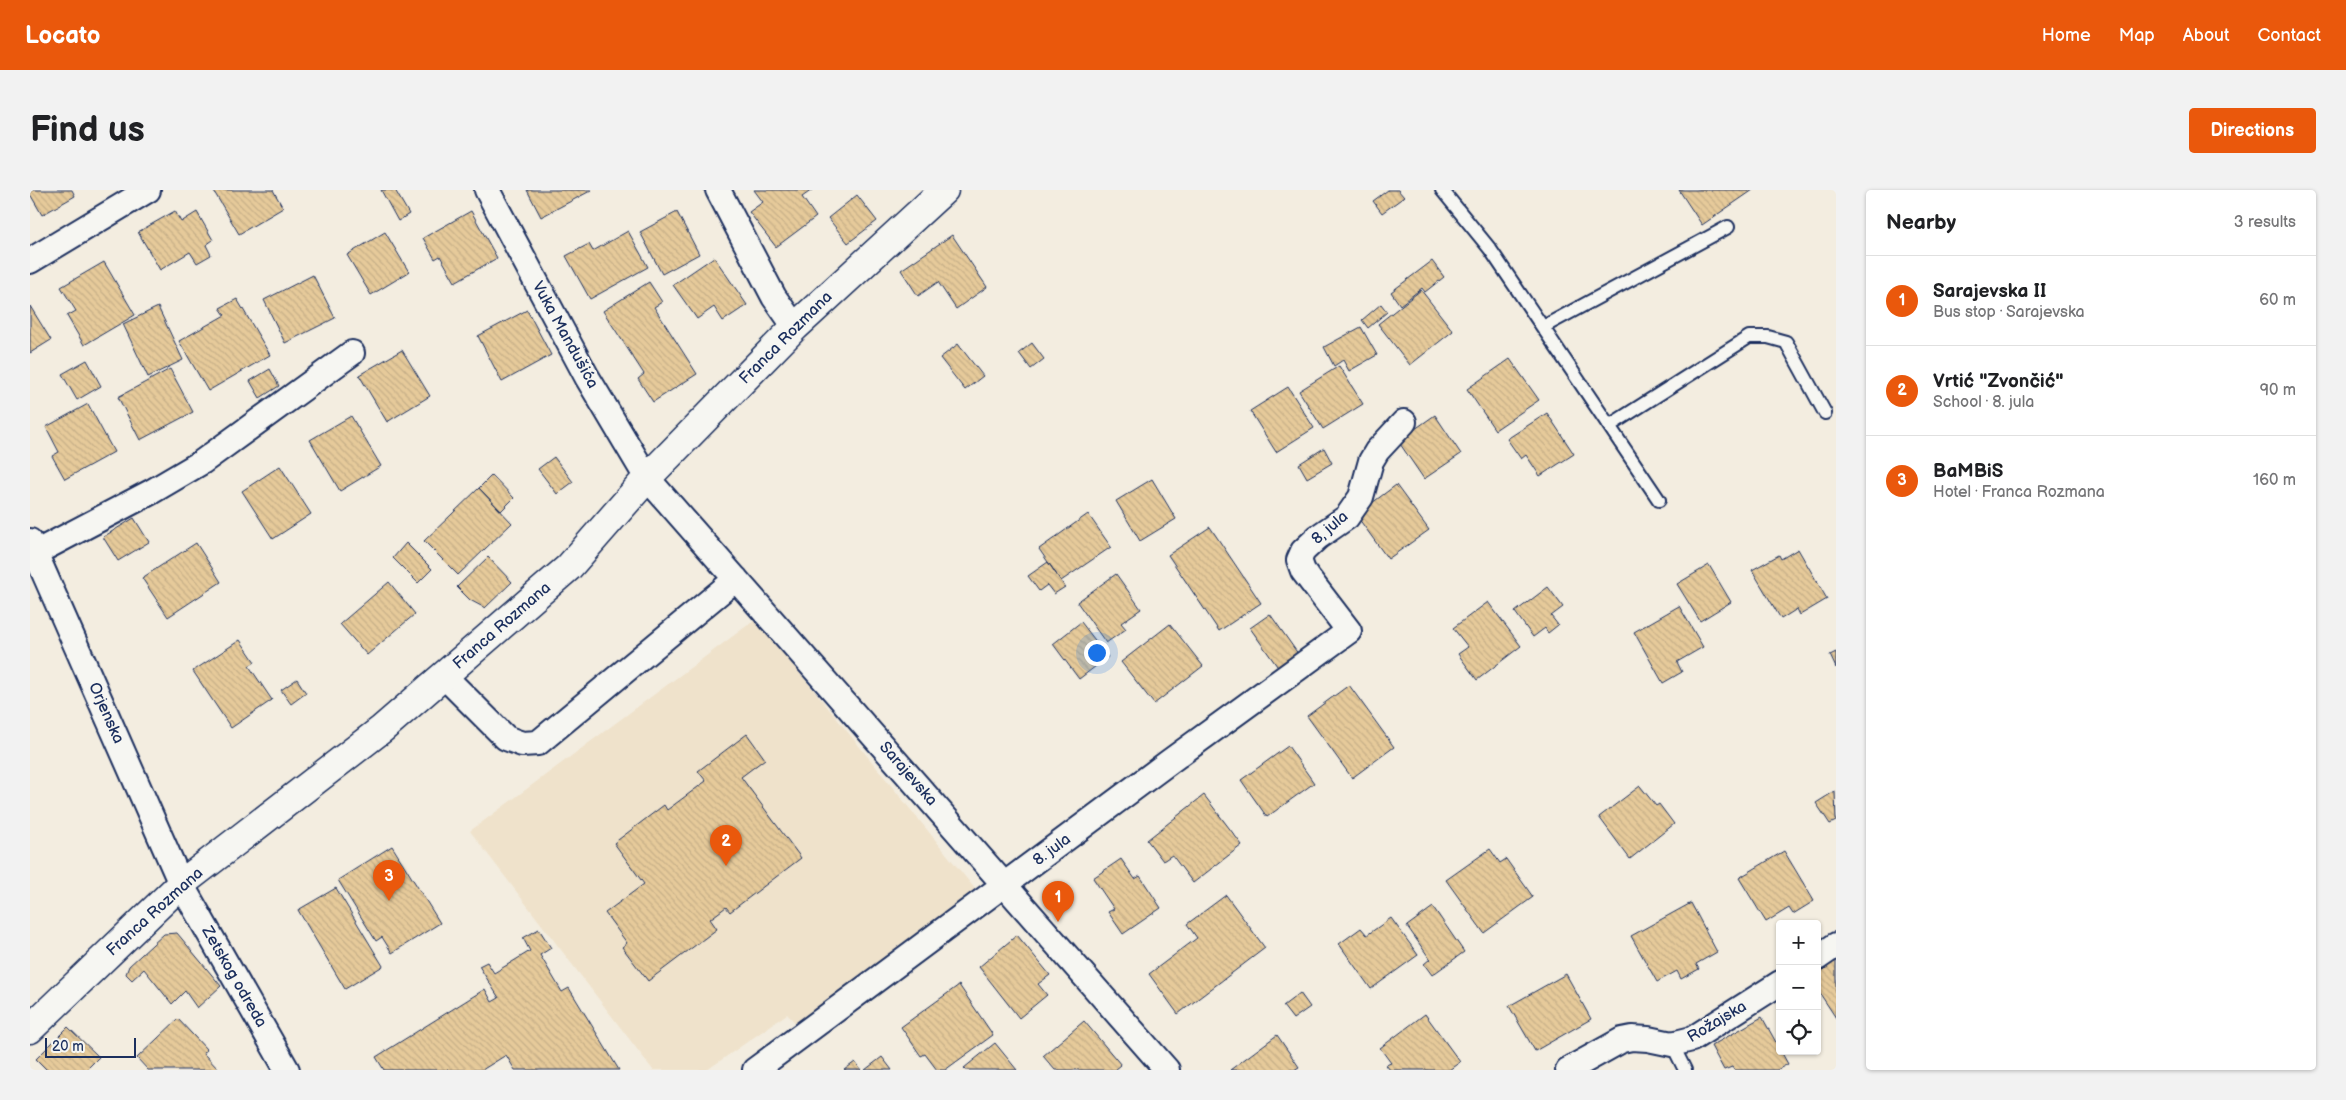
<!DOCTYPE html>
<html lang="en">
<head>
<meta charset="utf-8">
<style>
  body { margin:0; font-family:"Balsamiq Sans",sans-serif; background:#f2f2f2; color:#202124 }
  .controls { position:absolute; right:15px; bottom:15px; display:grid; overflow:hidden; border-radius:5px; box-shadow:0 1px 4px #0004 }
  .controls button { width:45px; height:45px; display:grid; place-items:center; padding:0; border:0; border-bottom:1px solid #e0e0e0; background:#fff; color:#202124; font:25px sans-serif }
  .scale { position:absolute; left:15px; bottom:12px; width:91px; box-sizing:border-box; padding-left:5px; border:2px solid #1b2f5e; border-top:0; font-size:14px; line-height:18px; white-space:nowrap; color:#1b2f5e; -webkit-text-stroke:4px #f6f6f2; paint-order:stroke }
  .you { position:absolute; left:1066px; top:462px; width:18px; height:18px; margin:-12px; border:4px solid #fff; border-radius:50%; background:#1a73e8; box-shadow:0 0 0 8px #1a73e833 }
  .badge { display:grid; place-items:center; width:32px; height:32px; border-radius:50%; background:#ea580c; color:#fff; font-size:16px; font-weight:700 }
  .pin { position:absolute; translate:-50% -41px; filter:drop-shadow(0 1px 2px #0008) }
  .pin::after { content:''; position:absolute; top:26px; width:18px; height:15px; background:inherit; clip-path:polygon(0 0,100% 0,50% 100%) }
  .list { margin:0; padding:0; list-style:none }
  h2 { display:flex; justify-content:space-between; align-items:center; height:65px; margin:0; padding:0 20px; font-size:21px }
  h2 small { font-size:16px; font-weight:400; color:#757577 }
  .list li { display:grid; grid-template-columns:32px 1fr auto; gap:15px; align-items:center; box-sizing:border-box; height:90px; padding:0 20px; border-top:1px solid #e0e0e0 }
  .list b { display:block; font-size:19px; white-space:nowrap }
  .list p { margin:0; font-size:16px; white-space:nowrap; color:#757577 }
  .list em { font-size:16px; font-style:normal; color:#757577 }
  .icon { flex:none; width:28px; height:28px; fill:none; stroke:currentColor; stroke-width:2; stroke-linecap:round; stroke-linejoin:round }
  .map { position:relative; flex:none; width:1806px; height:880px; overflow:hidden; border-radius:5px }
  header { display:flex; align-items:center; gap:30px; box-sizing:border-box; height:70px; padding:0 25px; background:#ea580c; color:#fff }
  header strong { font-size:24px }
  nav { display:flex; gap:28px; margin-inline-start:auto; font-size:18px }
  .intro { display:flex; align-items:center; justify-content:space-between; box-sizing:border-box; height:120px; padding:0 30px }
  h1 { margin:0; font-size:35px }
  .button { padding:12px 22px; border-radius:5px; background:#ea580c; color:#fff; font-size:18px; font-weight:700 }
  main { display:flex; gap:30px; padding:0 30px }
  aside { flex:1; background:#fff; border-radius:5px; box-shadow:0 1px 4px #0004 }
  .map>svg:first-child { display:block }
</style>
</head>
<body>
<header>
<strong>Locato</strong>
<nav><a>Home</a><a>Map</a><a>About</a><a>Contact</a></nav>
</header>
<div class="intro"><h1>Find us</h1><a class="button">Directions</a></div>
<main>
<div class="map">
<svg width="1806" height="880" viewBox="0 0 1806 880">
  <defs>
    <pattern id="building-back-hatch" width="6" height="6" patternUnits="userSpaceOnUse" patternTransform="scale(1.25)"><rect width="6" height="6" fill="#e6ca9a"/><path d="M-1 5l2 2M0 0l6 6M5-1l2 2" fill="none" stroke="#c5ae87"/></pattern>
  </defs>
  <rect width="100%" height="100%" fill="#f3ede0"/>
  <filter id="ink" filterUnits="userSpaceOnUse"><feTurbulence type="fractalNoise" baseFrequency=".02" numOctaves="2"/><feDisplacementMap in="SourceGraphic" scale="10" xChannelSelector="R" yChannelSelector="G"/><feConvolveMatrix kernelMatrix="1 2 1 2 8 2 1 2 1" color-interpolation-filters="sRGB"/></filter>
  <g filter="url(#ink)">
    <!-- built -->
    <path fill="#efe2cb" d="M726,429L954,710L775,843L757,824L677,880H623L440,641Z"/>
    <!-- building -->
    <path fill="url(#building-back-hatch)" stroke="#1b2f5e" d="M0,0H42L45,6L12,25L0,4Z
      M183,0H243L253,18L209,44Z
      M351,0H365L379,24L368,31Z
      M497,0H562L511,27Z
      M724,0H782L772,7L786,27L746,57L719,22L733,12Z
      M1358,0H1368L1374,7L1352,23L1343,11Z
      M1649,0H1723L1672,35Z
      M827,5L847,31L818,53L798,28Z
      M145,21L151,32L167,22L183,50L176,55L181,65L167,73L160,62L130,80L108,42Z
      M441,21L467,68L425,92L410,66L405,69L393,48Z
      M647,22L669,64L632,84L610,42Z
      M598,41L618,77L560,109L536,66L559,54L563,61Z
      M355,42L379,82L341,105L317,65Z
      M922,45L957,97L926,119L908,92L888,106L871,80Z
      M684,67L717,115L693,131L684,117L667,129L643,95Z
      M1402,71L1414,87L1395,102L1392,98L1370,115L1361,102Z
      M74,72L105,125L54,155L37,126L46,121L31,97Z
      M283,85L305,128L255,153L234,110Z
      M619,92L632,112L624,117L667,184L623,212L608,189L614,184L573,121Z
      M1391,100L1423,141L1380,175L1348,134Z
      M207,109L240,165L178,201L149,151L195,125L190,118Z
      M1351,114L1357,122L1338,138L1332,130Z
      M0,116L21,150L0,163Z
      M128,117L153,170L118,187L93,134Z
      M497,120L521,165L472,192L448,146Z
      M1331,137L1347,165L1319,181L1313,170L1304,176L1294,157Z
      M1002,153L1014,169L1001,179L989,163Z
      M928,154L953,186L935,200L910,168Z
      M372,160L400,206L357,232L329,185Z
      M1480,169L1509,210L1465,240L1437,199Z
      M57,170L71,196L47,210L32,184Z
      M1309,176L1333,214L1293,239L1269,201Z
      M140,179L163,222L110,250L88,207Z
      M240,179L249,196L230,208L220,191Z
      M1258,197L1284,238L1246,262L1220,221Z
      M58,214L84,262L35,289L22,266L29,262L16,237Z
      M1517,223L1544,264L1510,286L1496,265L1491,269L1477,249Z
      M1405,225L1431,264L1394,289L1368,251Z
      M321,226L351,276L310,301L280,250Z
      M1294,258L1302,273L1277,288L1269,274Z
      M524,267L543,292L527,304L508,279Z
      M250,276L281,324L243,349L212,301Z
      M462,285L484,308L471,321L449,298Z
      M1122,289L1146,329L1110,351L1086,311Z
      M1366,295L1399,340L1358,369L1326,325Z
      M449,298L482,333L428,385L394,351Z
      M1058,324L1081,357L1031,391L1009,359Z
      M104,328L119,352L88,371L73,347Z
      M1180,337L1231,413L1189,441L1138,365Z
      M166,353L191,392L138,427L112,388Z
      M376,353L402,379L388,393L363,368Z
      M1768,359L1797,409L1770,425L1767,419L1751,429L1722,380L1749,365L1751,369Z
      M458,367L482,392L455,418L440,410L427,397Z
      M1018,372L1035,397L1024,404L1017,395L1009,401L998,386Z
      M1679,375L1701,412L1670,431L1647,394Z
      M1086,384L1111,419L1091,433L1096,439L1076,453L1047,412Z
      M359,392L385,424L337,465L310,434Z
      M1518,397L1533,417L1521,426L1528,435L1518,443L1515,438L1503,447L1485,422Z
      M1458,412L1491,456L1447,490L1428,464L1438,457L1423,438Z
      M1649,416L1673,457L1647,472L1652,482L1633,493L1604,442Z
      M1240,424L1271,468L1252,483L1220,438Z
      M1051,432L1078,467L1049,489L1023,454Z
      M1140,434L1173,476L1124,514L1091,472Z
      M210,450L225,472L219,476L242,510L201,538L163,481Z
      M1806,462V478L1800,465Z
      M267,489L276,503L261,514L251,500Z
      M1319,495L1364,557L1322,588L1277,526Z
      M717,544L735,569L711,587L771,668L700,722L696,717L680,729L687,739L618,791L592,757L597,753L575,723L614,694L584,653L634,615L637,620L676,591L668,581Z
      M1258,556L1284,593L1237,627L1211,590Z
      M1610,596L1626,616L1629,614L1644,634L1600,669L1569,627Z
      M1805,601L1806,631L1800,634L1786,613Z
      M1174,605L1212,655L1163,693L1142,665L1133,671L1117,650Z
      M362,656L410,733L362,763L352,747L346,751L308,690Z
      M1460,659L1470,673L1476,669L1503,707L1454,743L1416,690Z
      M1754,661L1784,711L1763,724L1759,718L1736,732L1709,688Z
      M1091,669L1105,689L1110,686L1131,718L1093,744L1078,722L1084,719L1063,688Z
      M306,698L353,776L315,799L268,720Z
      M1196,705L1235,758L1148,824L1119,784L1167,748L1157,734Z
      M1661,713L1687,762L1666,774L1669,779L1651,789L1647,781L1627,792L1601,746Z
      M1403,717L1434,762L1402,785L1394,774L1400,769L1377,736Z
      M1361,728L1388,765L1341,799L1309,754L1331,738L1337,745Z
      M509,739L521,758L510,765L532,802L539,798L589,880H485L476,865L452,880H354L346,867L455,799L462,812L469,808L449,776L457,772L464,783L500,761L493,748Z
      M147,743L191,796L167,818L155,801L142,814L114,779L102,790L96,784L99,776L134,744Z
      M987,745L1020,785L1008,794L1017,805L989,828L949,777Z
      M1806,769V828L1787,799V781Z
      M1536,784L1561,829L1505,861L1479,816Z
      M929,795L963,845L915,880H907L895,864L891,866L871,837Z
      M1270,803L1280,817L1263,829L1253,816Z
      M1395,824L1430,872L1419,880H1360L1356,875L1361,873L1350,858Z
      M1732,827L1758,874L1747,880H1704L1702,877L1694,880L1681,856Z
      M148,829L177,860L173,863L189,880H118L107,868Z
      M1054,831L1091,875L1085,880H1025L1013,866Z
      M38,837L69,867L56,880H17L6,869Z
      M1247,845L1269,877L1264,880H1200Z
      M965,853L987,880H936L934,878Z
      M852,867L862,880H835Z
      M825,872L831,880H814Z"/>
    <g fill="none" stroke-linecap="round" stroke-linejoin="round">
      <!-- service casing -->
      <g stroke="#1b2f5e" stroke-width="16">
        <path id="service" d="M1412,0L1460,59L1629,310
          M1513,137L1698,37
          M1579,236L1719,147H1738L1756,152L1795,223
          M1642,854L1655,880"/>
      </g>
      <!-- minor casing -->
      <g stroke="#1b2f5e" stroke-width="28">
        <path id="minor" d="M457,0L557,187L617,288L1137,880
          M688,0L744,107L765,137
          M0,71L118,0
          M0,351L151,694L257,880
          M5,363L121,302L172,272L322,163
          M414,486L476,548L492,554L508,553L706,389
          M1787,768L1806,755
          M725,880L1139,572L1319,441L1273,381L1269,370L1273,361L1288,347L1317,327L1331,307L1341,271L1347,261L1374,232
          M1538,880L1592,850L1602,848L1618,849L1642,854L1662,849L1750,793"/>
      </g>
      <!-- tertiary casing -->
      <g stroke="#1b2f5e" stroke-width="31">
        <path id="tertiary" d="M0,839L151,694L352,539L539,377L617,288L765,137L914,0"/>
      </g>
      <!-- service -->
      <use href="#service" stroke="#f6f6f2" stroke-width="12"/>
      <!-- minor -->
      <use href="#minor" stroke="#f6f6f2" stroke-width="24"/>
      <!-- tertiary -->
      <use href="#tertiary" stroke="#f6f6f2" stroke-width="28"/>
    </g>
  </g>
  <g text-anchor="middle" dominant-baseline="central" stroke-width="5" stroke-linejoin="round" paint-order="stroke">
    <!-- street labels -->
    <g font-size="16" fill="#1b2f5e" stroke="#f6f6f2">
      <text transform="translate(535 145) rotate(61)">Vuka Mandušića</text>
      <text transform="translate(756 148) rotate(-45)">Franca Rozmana</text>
      <text transform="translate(1300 338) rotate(-40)">8, jula</text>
      <text transform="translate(472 436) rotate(-41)">Franca Rozmana</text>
      <text transform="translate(76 523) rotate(66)">Orjenska</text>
      <text transform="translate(878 584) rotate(49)">Sarajevska</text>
      <text transform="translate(1022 660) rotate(-36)">8. jula</text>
      <text transform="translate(125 722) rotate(-42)">Franca Rozmana</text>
      <text transform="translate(204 787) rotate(60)">Zetskog odreda</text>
      <text transform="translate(1687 832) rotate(-31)">Rožajska</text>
    </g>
  </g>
</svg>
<div class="controls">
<button>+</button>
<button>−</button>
<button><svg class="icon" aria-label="locate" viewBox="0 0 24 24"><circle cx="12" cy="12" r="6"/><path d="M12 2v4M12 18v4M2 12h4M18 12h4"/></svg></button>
</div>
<div class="scale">20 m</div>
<div class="you"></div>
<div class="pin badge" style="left:1028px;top:732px">1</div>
<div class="pin badge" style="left:696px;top:676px">2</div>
<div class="pin badge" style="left:359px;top:711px">3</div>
</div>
<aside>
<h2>Nearby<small>3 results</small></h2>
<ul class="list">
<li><span class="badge">1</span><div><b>Sarajevska II</b><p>Bus stop · Sarajevska</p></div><em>60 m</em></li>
<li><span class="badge">2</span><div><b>Vrtić &quot;Zvončić&quot;</b><p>School · 8. jula</p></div><em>90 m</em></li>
<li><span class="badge">3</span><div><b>BaMBiS</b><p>Hotel · Franca Rozmana</p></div><em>160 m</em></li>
</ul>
</aside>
</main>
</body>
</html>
